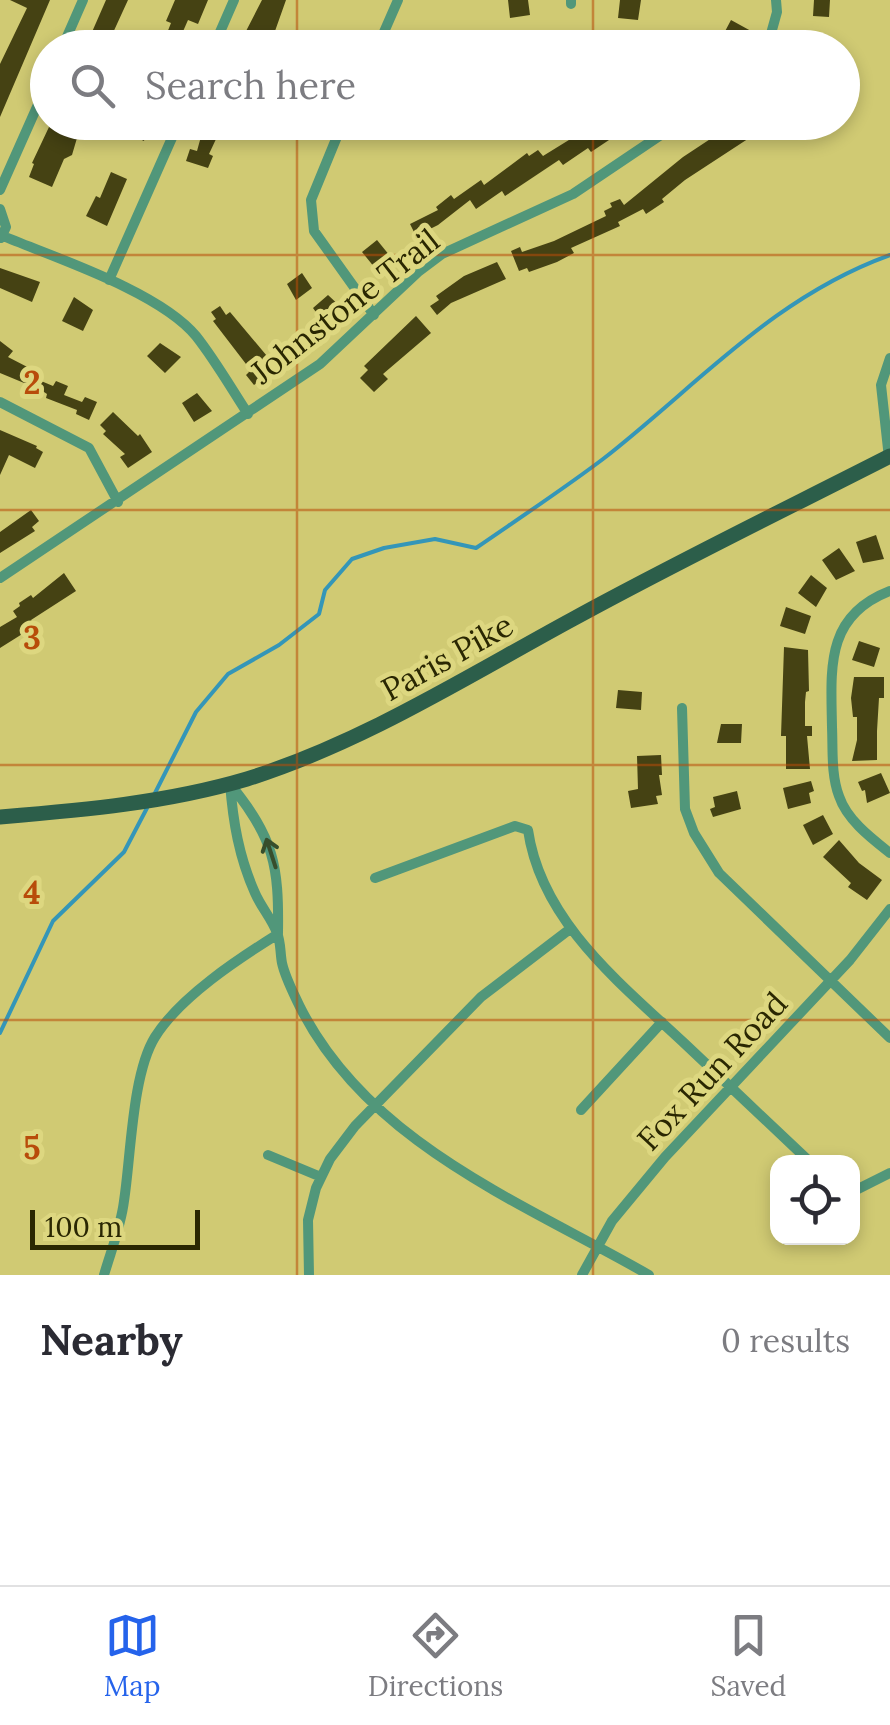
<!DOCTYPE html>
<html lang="en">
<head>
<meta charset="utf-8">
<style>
  body { margin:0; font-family:Lora,serif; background:#f7f7f7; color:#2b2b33 }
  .controls { position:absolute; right:30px; bottom:30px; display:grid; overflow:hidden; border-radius:20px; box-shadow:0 5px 15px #0003 }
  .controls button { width:90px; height:90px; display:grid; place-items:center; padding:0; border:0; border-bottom:2px solid #e1e1e2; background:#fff; color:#2b2b33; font:50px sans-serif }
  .scale { position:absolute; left:30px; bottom:25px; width:170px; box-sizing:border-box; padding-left:10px; border:5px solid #2a2702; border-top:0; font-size:28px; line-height:35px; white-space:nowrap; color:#2a2702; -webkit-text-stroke:8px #ddd780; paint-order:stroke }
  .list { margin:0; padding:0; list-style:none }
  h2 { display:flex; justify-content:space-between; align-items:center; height:130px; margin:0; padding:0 40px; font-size:42px }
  h2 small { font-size:32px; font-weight:400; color:#7c7c81 }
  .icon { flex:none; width:55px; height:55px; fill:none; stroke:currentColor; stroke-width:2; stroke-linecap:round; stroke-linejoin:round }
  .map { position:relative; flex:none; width:890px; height:1275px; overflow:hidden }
  .search { position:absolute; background:#fff; box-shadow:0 5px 15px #0003; left:30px; right:30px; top:30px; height:110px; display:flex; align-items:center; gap:25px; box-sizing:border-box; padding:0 35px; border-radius:55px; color:#7c7c81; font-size:38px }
  .sheet { height:310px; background:#fff }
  nav { display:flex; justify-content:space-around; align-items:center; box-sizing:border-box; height:140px; border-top:2px solid #e1e1e2; background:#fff; font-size:28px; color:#7c7c81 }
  nav a { display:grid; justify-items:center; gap:5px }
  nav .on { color:#2563eb }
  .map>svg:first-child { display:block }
</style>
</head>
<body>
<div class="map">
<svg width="890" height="1275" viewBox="0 0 890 1275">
  <rect width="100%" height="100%" fill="#d0ca73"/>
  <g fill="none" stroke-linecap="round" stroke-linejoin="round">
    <!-- stream -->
    <path stroke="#3496b8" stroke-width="4" d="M154,795L196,712L228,674L279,645L319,614L325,590L352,559L384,548L435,539L476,548C518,519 562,490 603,459C698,385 773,297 890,255
      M0,1033L53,921L124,852L147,808"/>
  </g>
  <!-- building -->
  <path fill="#454213" d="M10,0H50L0,117V64L27,8Z
    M106,0H128L106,48H85Z
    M175,0H208L198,24L188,20L181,36L188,38L184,48H161L171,23L166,21Z
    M262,0H286L269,48H244L249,38L244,35Z
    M508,0H528L530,15L510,18Z
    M620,0H641L638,20L618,18Z
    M814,0H830L829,17L813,16Z
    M731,20L751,31L740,46L722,37Z
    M612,30L625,48H600L596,42Z
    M535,34L549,48H520Z
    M126,122H148L144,141L122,131Z
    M205,122H224L209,154L213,156L208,168L186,161L190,149L197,151Z
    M598,122H636L591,152L588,148L563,165L559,160L505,196L502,191L476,209L470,200L438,225L416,236L410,224L438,210L436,207L451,195L454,199L481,180L484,185L527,153L529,156L538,150L543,156Z
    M736,122H759L763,129L685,180L662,199L664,202L646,214L643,209L618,222L620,226L571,248L574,253L557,262L529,272L527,268L519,271L511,251L520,247L522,252L554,241L606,216L604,211L612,207L610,203L620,199L624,205L683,157Z
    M49,127L77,138L72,155L64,159L52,187L29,177L34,164L32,163Z
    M111,172L127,179L107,226L86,216L96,196L100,198Z
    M377,240L390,256L375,268L362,252Z
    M497,262L506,279L451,303L437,315L430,306L439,300L436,296L464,276Z
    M0,268L40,282L32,302L0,288Z
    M302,273L312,288L296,300L287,284Z
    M328,295L343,309L325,325L313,308Z
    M74,297L93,310L83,331L62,321Z
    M220,306L226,315L230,312L277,368L254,385L246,375L249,372L246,364L213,321L216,319L211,312Z
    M416,316L431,333L383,374L388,379L374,392L360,378L368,370L364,366Z
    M0,341L13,351L8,357L37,372L34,378L53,386L56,381L68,386L64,395L82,402L85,397L97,402L89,420L76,414L77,410L46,398L47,394L41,390L0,373Z
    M160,343L181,357L165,373L147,356Z
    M197,393L212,411L194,422L182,403Z
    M113,412L138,436L140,434L152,452L128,468L120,457L125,454L103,434L106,431L100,425Z
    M0,430L37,446L36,448L43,452L35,468L9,455L0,475Z
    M31,510L39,521L32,527L35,531L0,553V532Z
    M876,535L884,559L863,563L856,542Z
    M839,548L855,571L836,580L822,560Z
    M64,573L76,591L31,620L35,626L0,648V627L17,617L13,611L20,606L19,603L31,595L33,598Z
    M811,575L827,588L816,607L798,593Z
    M786,607L811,616L805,634L780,626Z
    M859,641L880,648L874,667L852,660Z
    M784,647L808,650L809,691L806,692L805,702V726H812V736H807L810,769H786V736H781Z
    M854,677H884V698H879L877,731V760L852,761L857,740V717H853L851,698Z
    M618,690L642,692L641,710L616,708Z
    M721,724H742L741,743H717Z
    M661,755L662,775H659L662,795L656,796L658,804L631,808L628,791L638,789L637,756Z
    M881,773L890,793L867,803L865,790L862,791L858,782Z
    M811,781L814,791L809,793L811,803L788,809L783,788Z
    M737,791L741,809L713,817L710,809L715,807L713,797Z
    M823,815L833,834L813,845L803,825Z
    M839,840L859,863L882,880L867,900L848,887L851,883L823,857Z"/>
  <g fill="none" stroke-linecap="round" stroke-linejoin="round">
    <!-- minor -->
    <path stroke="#51977a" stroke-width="10" d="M571,4V0
      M62,48L83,0
      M213,48L234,0
      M377,48L398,0
      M767,48L777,12L776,0
      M343,122L311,200L314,231L374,315
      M0,190L48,82
      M0,209L6,227L1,238
      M3,236C56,258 160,292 196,336C215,360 231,388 248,414
      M109,280L179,122
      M0,402L89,448L118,502
      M889,458L881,385L890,358
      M0,578L320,364L418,272L442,254L573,194L680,122
      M890,591C825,616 831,668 832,727C833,750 831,775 839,796C847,820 871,838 890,853
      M682,708L685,809L694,833L719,873L890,1038
      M230,783C233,822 239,857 255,893C261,907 272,919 277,933C281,942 280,953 282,963C285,977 293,992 299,1005C368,1144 522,1202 649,1275
      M230,784C274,838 279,865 278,933
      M375,878L515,826L528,830C541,921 620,983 683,1042C725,1082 768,1122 810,1162
      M581,1110L662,1022
      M268,1155L321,1177
      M852,1192L890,1173
      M104,1275C111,1251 121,1226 124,1201C131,1156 132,1074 155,1037C180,997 238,959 278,934
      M309,1275L308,1220L316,1188L330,1159L355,1126L481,997L570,929
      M582,1275L612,1221L665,1157L850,960L890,909"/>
    <!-- primary -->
    <path stroke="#2c5e4a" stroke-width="15" d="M0,817C83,810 166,803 247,779C364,742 466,677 573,619C677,562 784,510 890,456"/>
  </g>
  <!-- one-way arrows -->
  <defs><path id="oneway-shaft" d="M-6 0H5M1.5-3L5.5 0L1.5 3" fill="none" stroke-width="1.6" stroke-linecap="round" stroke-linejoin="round" transform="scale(2.5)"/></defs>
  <use stroke="#384e2c" href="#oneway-shaft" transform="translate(271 853) rotate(-108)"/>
  <!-- grid -->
  <path fill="none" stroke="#b84c0a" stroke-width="2.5" stroke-opacity="0.55" d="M297,0V48M593,0V48M297,122V1275M593,122V1275M0,255H890M0,510H890M0,765H890M0,1020H890"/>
  <g text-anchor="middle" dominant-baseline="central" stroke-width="10" stroke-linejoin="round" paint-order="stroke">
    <!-- street labels -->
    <g font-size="32" fill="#2a2702" stroke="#ddd780">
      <text transform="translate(345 306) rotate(-38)">Johnstone Trail</text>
      <text transform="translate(447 657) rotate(-29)">Paris Pike</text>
      <text transform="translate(712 1071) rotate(-47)">Fox Run Road</text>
    </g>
  </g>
  <g font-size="32" text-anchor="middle" font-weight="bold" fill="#b84c0a" stroke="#ddd780" stroke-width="10" stroke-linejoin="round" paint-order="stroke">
    <text x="32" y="394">2</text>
    <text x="32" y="649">3</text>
    <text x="32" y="904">4</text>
    <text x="32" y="1159">5</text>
  </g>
</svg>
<div class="controls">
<button><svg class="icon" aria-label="locate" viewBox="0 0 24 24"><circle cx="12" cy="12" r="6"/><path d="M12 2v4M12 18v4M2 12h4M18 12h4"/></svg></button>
</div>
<div class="scale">100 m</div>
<div class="search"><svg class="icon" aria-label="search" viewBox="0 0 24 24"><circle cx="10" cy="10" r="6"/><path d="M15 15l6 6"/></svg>Search here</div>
</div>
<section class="sheet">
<h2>Nearby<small>0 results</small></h2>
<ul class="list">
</ul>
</section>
<nav>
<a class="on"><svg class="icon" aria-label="map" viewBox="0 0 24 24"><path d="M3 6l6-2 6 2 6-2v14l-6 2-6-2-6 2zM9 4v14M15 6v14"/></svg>Map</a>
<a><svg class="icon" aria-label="directions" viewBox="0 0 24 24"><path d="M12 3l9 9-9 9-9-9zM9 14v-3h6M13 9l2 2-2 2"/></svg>Directions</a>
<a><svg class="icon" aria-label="saved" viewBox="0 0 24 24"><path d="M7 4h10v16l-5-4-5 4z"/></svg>Saved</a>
</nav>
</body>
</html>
